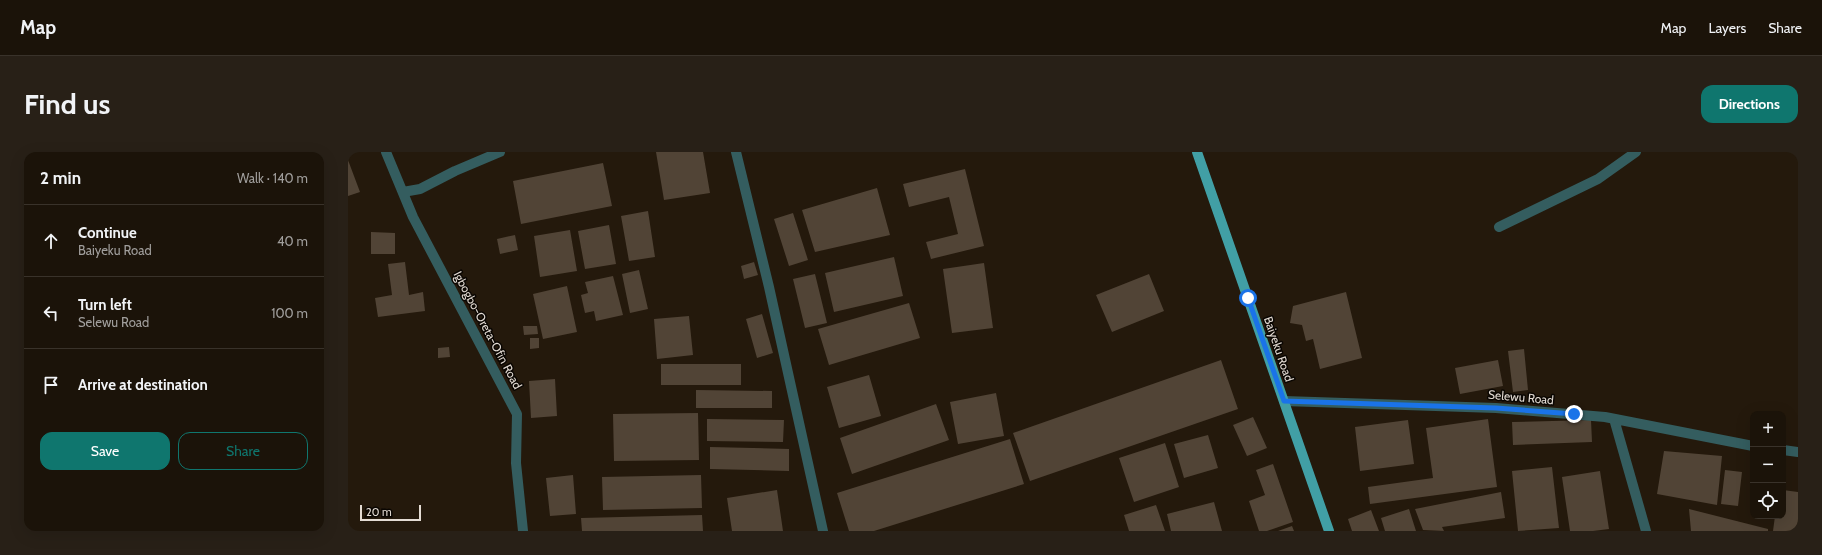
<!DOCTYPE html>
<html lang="en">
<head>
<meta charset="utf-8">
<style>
  body { margin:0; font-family:Cabin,sans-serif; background:#282017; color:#f1f3f6 }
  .controls { position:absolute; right:12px; bottom:12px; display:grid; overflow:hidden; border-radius:8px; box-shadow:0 4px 16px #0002 }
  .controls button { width:36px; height:36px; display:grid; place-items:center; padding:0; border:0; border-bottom:1px solid #39322a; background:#1b1309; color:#f1f3f6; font:20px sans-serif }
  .scale { position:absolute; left:12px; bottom:10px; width:61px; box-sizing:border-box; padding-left:4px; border:2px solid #e4dcd4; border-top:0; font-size:11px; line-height:14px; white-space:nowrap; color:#e4dcd4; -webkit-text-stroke:3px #0a0602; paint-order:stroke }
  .stop { position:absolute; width:12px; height:12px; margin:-9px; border:3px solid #1a73e8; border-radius:50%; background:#fff }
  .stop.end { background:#1a73e8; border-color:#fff; box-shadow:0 1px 4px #0008 }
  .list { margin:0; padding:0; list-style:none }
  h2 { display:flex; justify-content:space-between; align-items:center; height:52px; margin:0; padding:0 16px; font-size:17px }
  h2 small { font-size:13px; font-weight:400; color:#a09e9c }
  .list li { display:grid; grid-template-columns:26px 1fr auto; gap:12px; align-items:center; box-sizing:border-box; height:72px; padding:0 16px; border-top:1px solid #39322a }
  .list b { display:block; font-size:15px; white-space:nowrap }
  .list p { margin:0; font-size:13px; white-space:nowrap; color:#a09e9c }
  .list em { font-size:13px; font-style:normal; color:#a09e9c }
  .actions { display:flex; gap:8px; padding:12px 16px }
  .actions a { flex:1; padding:9px 0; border:1px solid #0f766e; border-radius:12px; text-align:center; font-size:14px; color:#0f766e }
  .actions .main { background:#0f766e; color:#fff }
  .icon { flex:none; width:22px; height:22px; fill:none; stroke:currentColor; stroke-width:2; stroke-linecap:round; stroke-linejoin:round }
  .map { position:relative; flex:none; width:1450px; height:379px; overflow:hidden; border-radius:12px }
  header { display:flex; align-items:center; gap:24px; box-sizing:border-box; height:56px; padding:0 20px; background:#1b1309; border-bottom:1px solid #39322a }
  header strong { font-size:19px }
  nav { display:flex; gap:22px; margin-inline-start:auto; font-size:14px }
  .intro { display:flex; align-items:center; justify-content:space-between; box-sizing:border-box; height:96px; padding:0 24px }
  h1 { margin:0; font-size:28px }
  .button { padding:10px 18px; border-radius:12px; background:#0f766e; color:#fff; font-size:14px; font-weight:700 }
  main { display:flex; gap:24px; padding:0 24px }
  aside { flex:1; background:#1b1309; border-radius:12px; box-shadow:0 4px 16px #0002 }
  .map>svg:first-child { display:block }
</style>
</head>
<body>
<header>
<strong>Map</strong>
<nav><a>Map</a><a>Layers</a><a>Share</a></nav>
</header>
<div class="intro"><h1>Find us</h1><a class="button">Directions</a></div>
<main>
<aside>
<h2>2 min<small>Walk · 140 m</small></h2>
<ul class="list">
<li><svg class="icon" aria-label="ahead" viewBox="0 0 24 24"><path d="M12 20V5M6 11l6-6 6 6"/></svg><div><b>Continue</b><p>Baiyeku Road</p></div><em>40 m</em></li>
<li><svg class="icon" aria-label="left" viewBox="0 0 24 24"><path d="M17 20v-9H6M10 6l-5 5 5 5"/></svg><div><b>Turn left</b><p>Selewu Road</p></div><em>100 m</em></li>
<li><svg class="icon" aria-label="arrive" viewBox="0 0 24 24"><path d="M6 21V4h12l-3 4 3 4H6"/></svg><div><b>Arrive at destination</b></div></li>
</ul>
<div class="actions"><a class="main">Save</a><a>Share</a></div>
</aside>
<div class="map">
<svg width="1450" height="379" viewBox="0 0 1450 379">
  <rect width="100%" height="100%" fill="#24190c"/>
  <!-- building -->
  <path fill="#514436" d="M308,0H355L362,41L316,48Z
    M0,8L12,40L0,44Z
    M255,11L264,54L173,72L165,29Z
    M617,17L636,94L583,107L578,90L610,82L601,45L561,55L555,32Z
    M529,36L542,83L467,100L454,58Z
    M300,59L307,105L281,109L273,64Z
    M445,61L460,108L441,114L426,67Z
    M261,73L268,112L237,117L230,79Z
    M222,78L229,119L192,125L186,84Z
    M23,80L47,81V102H23Z
    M167,83L170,98L152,102L149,87Z
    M546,105L555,144L486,160L477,121Z
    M57,110L61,143L75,140L77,159L30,165L27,146L44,143L40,112Z
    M406,110L410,123L396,127L393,114Z
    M636,111L645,176L604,181L595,117Z
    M291,118L300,157L282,161L274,122Z
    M467,122L479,171L457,176L445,127Z
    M801,122L816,159L764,180L748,143Z
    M265,124L275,163L248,169L246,159L237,161L233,143L240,141L237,130Z
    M219,134L229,180L195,187L185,142Z
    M998,140L1014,206L972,217L965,187L958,189L954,173L942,171L945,154Z
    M561,151L572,186L481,213L470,177Z
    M414,162L425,201L409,206L398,167Z
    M341,164L345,203L309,207L306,167Z
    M175,174H189L190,182L176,183Z
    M182,186H191V196L182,197Z
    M101,195L102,205L90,206V196Z
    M1176,197L1180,238L1165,240L1160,199Z
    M873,208L890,257L682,329L665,281Z
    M1150,208L1155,234L1112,242L1107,216Z
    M313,212H393V233H313Z
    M521,223L533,264L491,276L479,235Z
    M207,227L209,264L183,266L181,229Z
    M348,238L424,239V256H348Z
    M648,241L656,284L610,292L602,250Z
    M588,252L601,288L504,322L492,286Z
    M350,261L351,308L266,309L265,262Z
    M905,265L919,296L899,304L885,273Z
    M359,267L436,268L435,290L359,289Z
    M1140,267L1149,335L1022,352L1020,335L1085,326L1078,276Z
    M1060,268L1066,312L1012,319L1007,275Z
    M1243,268L1244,290L1165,293L1164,270Z
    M860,283L870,316L836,326L826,292Z
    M662,287L676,332L526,379H501L489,341Z
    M817,291L831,335L786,350L771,306Z
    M362,295L441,297V319L362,317Z
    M1316,299L1374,304L1369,353L1309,342Z
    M925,312L945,370L919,379H911L901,349L917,343L908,318Z
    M1204,315L1211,376L1170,379L1164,319Z
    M1377,318L1394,320L1390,354L1373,352Z
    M1252,319L1261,377L1245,379H1222L1214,325Z
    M225,323L228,362L202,364L198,326Z
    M353,323L354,356L255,358L254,325Z
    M429,338L435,379H384L379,346Z
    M1435,338L1450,340V379H1425L1427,364H1435Z
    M1153,340L1157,366L1094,375L1096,379L1075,378L1067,357Z
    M866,350L874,379H823L819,362Z
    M808,353L817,379H781L776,363Z
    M1061,357L1068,379H1037L1033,366Z
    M1341,357L1420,377V379H1343Z
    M1023,358L1031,379H1004L1000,367Z
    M354,363L355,379H234L233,366Z
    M944,374L946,379H930Z"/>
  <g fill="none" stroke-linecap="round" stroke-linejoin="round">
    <!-- minor -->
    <path stroke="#345d5f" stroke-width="10" d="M38,0L65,65L169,262L168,311L175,379
      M388,0L421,135L475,379
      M55,40L72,37L107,19L152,0
      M1151,75L1250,27L1288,0
      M936,249L1148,256L1257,265L1405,294
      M1266,267L1298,379
      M1435,298L1450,300"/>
    <!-- major -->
    <path stroke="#419fa5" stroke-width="10" d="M849,0L981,379"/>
  </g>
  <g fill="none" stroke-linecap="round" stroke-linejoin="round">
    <!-- route -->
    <path stroke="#1a73e8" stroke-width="5" d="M900,146L936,249L1148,256L1226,262"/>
  </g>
  <g text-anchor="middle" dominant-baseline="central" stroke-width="3" stroke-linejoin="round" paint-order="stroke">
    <!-- street labels -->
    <g font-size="12" fill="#e4dcd4" stroke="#0a0602">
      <text transform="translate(140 178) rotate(62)">Igbogbo-Oreta-Ofin Road</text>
      <text transform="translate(931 197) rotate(71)">Baiyeku Road</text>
      <text transform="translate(1173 245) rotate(5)">Selewu Road</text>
    </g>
  </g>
</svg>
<div class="controls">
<button>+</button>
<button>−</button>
<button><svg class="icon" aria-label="locate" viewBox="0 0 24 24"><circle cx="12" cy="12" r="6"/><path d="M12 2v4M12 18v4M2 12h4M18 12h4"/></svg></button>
</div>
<div class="scale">20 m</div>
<div class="stop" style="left:900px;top:146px"></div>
<div class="stop end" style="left:1226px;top:262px"></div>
</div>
</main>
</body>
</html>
